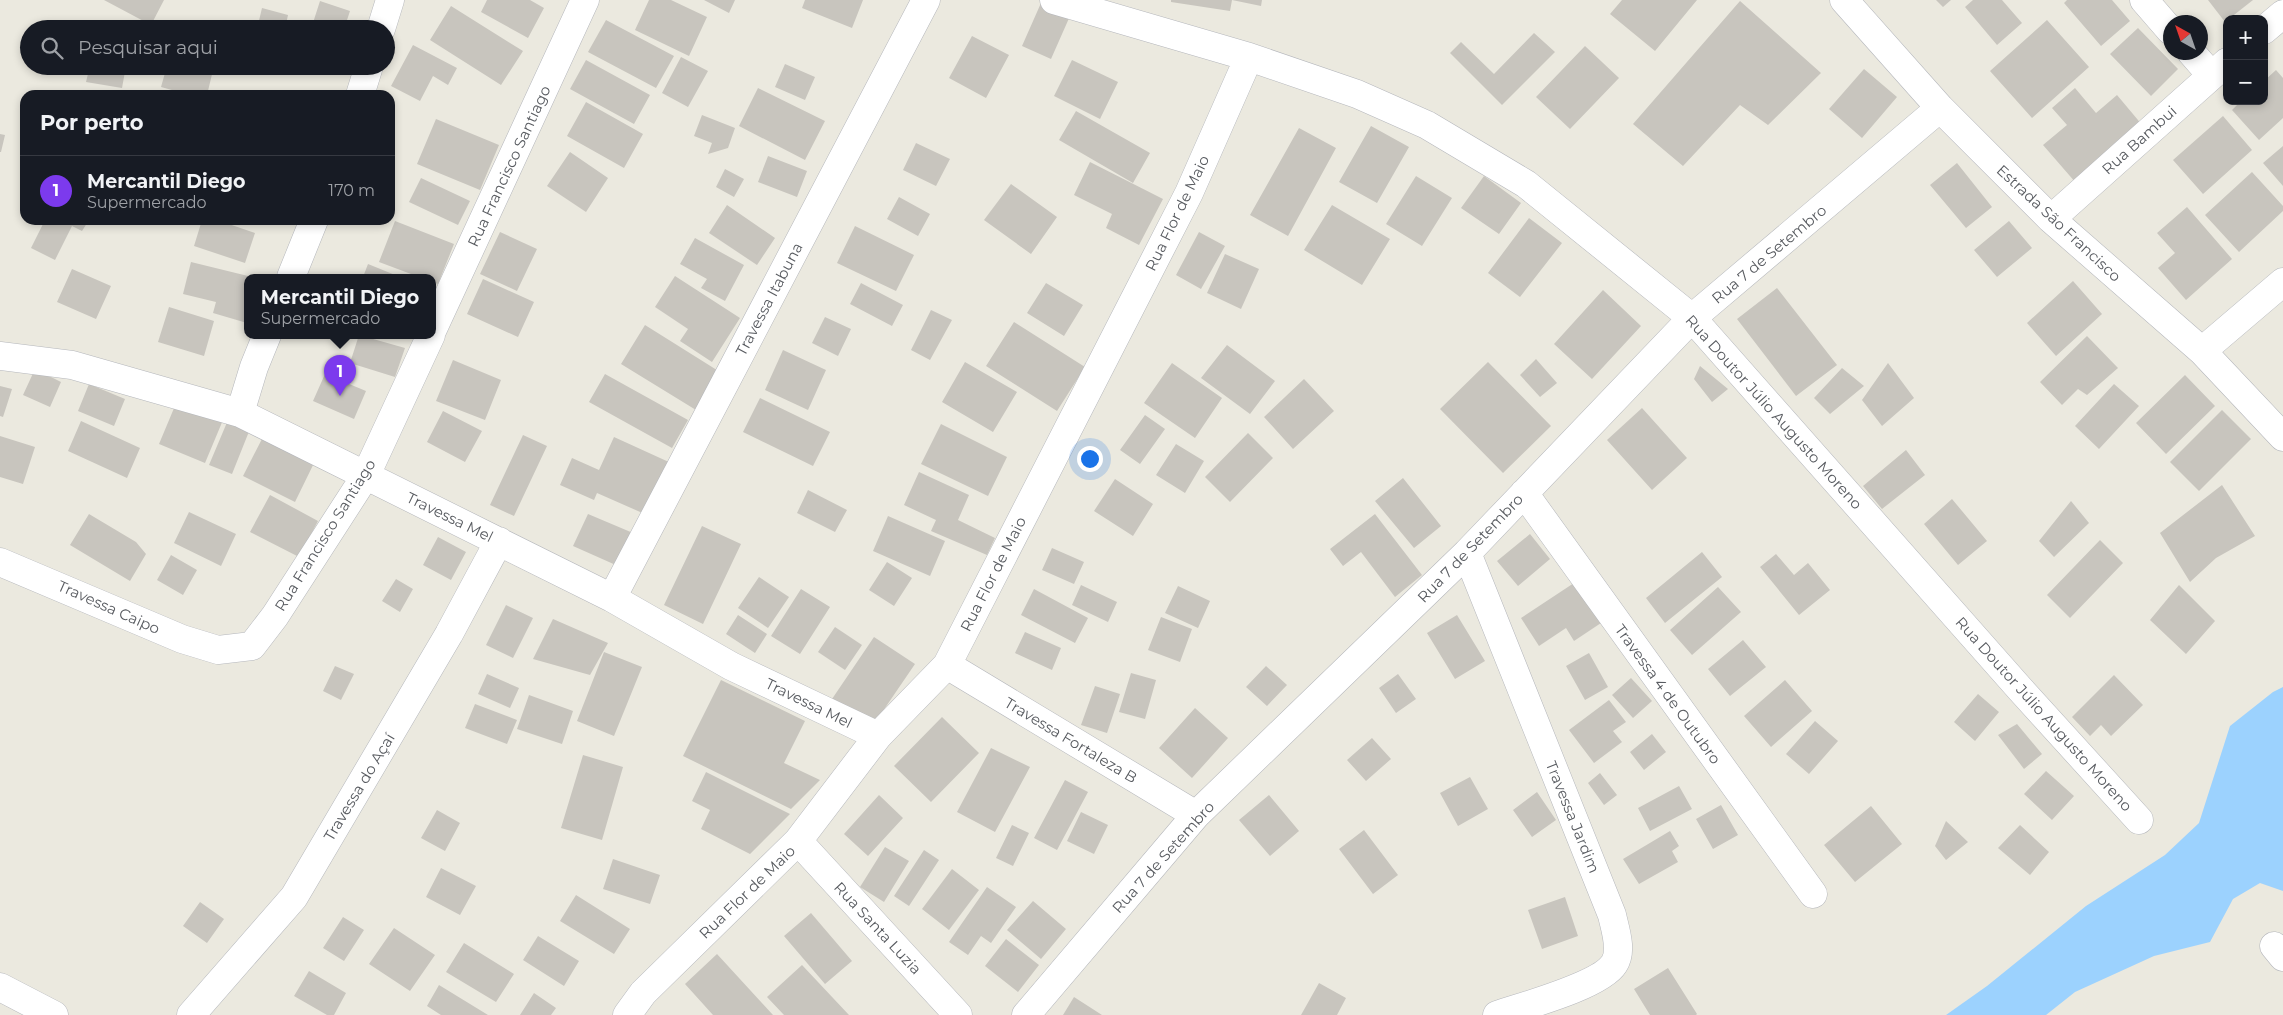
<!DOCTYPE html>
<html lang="pt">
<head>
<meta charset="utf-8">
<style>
  body { margin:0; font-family:Montserrat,sans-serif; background:#20242c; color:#f1f3f6 }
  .controls { position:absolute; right:15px; top:15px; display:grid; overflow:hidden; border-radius:10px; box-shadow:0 2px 8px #0003 }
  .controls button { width:45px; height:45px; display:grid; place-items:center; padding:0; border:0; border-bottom:1px solid #363941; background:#171b24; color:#f1f3f6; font:25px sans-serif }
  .compass { position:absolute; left:2163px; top:15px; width:45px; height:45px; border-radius:50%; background:#171b24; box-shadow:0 2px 8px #0003; rotate:320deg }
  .you { position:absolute; left:1089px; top:458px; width:18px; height:18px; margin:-12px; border:4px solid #fff; border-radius:50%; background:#1a73e8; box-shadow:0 0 0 8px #1a73e833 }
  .badge { display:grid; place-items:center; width:32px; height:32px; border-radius:50%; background:#7c3aed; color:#fff; font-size:16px; font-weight:700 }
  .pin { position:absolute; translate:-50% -41px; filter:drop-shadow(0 1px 2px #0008) }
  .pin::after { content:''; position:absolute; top:26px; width:18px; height:15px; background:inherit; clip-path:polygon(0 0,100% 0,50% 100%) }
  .popup { position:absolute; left:244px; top:274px; width:192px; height:65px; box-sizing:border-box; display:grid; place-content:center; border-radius:10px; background:#171b24; filter:drop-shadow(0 1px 4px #0005); font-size:16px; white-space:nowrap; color:#9ea1a6 }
  .popup b { font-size:19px; color:#f1f3f6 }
  .popup::after { content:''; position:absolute; left:50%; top:100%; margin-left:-10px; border:10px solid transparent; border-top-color:#171b24 }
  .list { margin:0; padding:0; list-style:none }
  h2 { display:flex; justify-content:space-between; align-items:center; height:65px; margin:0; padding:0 20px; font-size:21px }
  h2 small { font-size:16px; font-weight:400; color:#9ea1a6 }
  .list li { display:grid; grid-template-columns:32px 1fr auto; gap:15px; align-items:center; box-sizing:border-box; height:70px; padding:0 20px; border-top:1px solid #363941 }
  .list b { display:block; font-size:19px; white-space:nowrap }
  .list p { margin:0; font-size:16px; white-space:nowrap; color:#9ea1a6 }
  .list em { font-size:16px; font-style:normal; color:#9ea1a6 }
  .icon { flex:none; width:28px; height:28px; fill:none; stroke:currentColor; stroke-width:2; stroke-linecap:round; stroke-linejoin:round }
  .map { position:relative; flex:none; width:2283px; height:1015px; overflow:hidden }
  .search { position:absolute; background:#171b24; box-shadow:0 2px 8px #0003; left:20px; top:20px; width:375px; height:55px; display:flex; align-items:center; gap:12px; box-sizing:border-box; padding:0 18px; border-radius:28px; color:#9ea1a6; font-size:19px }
  .panel { position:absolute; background:#171b24; box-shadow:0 2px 8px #0003; left:20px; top:90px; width:375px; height:135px; border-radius:15px }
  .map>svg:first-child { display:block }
</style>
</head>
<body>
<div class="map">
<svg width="2283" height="1015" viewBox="0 0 2283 1015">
  <rect width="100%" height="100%" fill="#ebe9df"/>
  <!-- water -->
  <path fill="#9cd2fe" d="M2283,687V891L2260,883L2233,899L2210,942L2154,956L2075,992L2046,1015H1946L1987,986L2086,906L2165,855L2199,823L2230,726L2273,692Z"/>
  <!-- building -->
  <path fill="#c8c5be" d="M104,0H164L151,25Z
    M487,0H530L544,8L528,38L481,12Z
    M649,0H671L707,17L689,56L635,30Z
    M704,0H735L729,13Z
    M805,0H863L852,28L802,8Z
    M1171,0H1232L1230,11L1171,2Z
    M1232,0H1262L1261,6Z
    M1622,0H1697L1655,51L1610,14Z
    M1936,0H1951L1943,7Z
    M1973,0H2002L2022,23L1997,45L1965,7Z
    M2067,0H2112L2130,21L2101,46L2064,3Z
    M2208,0H2253L2225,22Z
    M320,1L350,11L344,29H311Z
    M1740,1L1821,73L1768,125L1740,105L1683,166L1633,124Z
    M1041,3L1070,16L1051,59L1022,46Z
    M451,6L523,51L501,85L430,40Z
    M262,8L288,15L285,29H257Z
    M606,20L674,56L656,88L588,52Z
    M2047,20L2089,67L2032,118L1990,71Z
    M2138,28L2178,69L2151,96L2110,54Z
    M1534,33L1555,52L1502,105L1450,53L1461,42L1494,74Z
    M972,36L1009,55L986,98L949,78Z
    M413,45L457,68L448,85L433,76L420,101L391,86Z
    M1585,46L1619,78L1570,129L1536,97Z
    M681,57L708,71L688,107L662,93Z
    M586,60L650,95L634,124L570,89Z
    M1072,60L1118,82L1100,119L1054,96Z
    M785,64L815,77L805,100L775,87Z
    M90,66H126L122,88L86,82Z
    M167,66H214L207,95H190L161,87Z
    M1864,69L1897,97L1862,138L1829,109Z
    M2276,70L2283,78V118L2259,140L2232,110L2241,101H2264V81Z
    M758,88L825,121L805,160L739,126Z
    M2075,88L2096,113L2117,95L2143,126L2076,183L2043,145L2067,125L2052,108Z
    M586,102L643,134L624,168L567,136Z
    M1076,111L1150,153L1133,183L1059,140Z
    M702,115L735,128L728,148L708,154L712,143L694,136Z
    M2223,116L2252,150L2203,194L2173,160Z
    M436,119L499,145L480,190L417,164Z
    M1371,126L1409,147L1377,203L1339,182Z
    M1299,128L1336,148L1288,236L1250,215Z
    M0,134L5,135L1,152H0Z
    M916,143L950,159L936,186L903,170Z
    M2283,146V186L2263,163Z
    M570,152L608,178L586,212L547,186Z
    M768,156L807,171L797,197L758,182Z
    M1090,162L1163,199L1139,245L1106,228L1112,214L1074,195Z
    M1957,163L1992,207L1966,228L1930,185Z
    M725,169L744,179L734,197L716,187Z
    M2252,172L2283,206V211L2239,252L2205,215Z
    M1416,176L1452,198L1422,246L1386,224Z
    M1484,176L1521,203L1499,234L1461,208Z
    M421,178L470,201L458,225L409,202Z
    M1011,184L1057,217L1031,254L984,220Z
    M899,197L930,214L918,236L887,219Z
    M727,205L775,238L757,265L709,233Z
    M1332,205L1390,239L1362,285L1304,250Z
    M2187,207L2232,259L2186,300L2158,268L2175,253L2157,233Z
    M1529,218L1562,243L1520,297L1488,273Z
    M45,220H89L82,231L72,226L55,260L31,248Z
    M202,220H217L255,233L245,263L194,246Z
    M395,221L454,244L438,284L432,282V277H419L379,262Z
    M2009,221L2032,248L1997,277L1974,250Z
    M855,226L914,255L896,291L837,263Z
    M500,232L537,249L517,291L480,274Z
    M1199,232L1225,246L1201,289L1176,275Z
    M695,238L744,265L725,301L701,288L707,279L680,264Z
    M1225,254L1259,269L1241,309L1207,293Z
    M191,262L248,276L247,323L213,313L216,302L183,294Z
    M368,264L400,277H363Z
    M72,269L111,286L96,319L57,302Z
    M675,276L740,318L712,362L680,341L688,329L655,307Z
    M483,279L534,302L518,337L467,314Z
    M2073,281L2102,314L2056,356L2027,323Z
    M861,283L903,305L892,326L850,304Z
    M1046,283L1083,305L1064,336L1027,313Z
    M1777,288L1837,365L1796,396L1737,319Z
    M1603,290L1641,326L1592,379L1554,344Z
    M169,307L214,321L204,356L158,342Z
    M931,310L952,320L930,360L911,350Z
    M825,317L851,329L838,356L812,343Z
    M1014,322L1085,367L1057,411L986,366Z
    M645,325L720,372L696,410L621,364Z
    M359,335L405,348L395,377L350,363Z
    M2087,336L2118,368L2087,395L2078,389L2062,405L2040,382Z
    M1227,345L1275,381L1250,414L1201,378Z
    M783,350L826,370L808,410L765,390Z
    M1536,359L1557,383L1540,397L1520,375Z
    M453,360L501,380L485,420L436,401Z
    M965,362L1017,392L993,432L942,402Z
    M1488,362L1551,426L1503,473L1440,409Z
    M1172,363L1222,398L1195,438L1144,403Z
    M1888,363L1914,398L1882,426L1862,400Z
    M1700,366L1728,389L1712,402L1694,379Z
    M1842,368L1864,386L1830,414L1814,398Z
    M35,369L61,382L50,407L23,395Z
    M325,374L366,391L354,419L313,401Z
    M605,374L688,420L672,448L589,402Z
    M2185,375L2215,406L2166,454L2136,423Z
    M1304,379L1334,411L1293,449L1264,417Z
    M89,384L125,399L114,426L78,411Z
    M2114,384L2139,406L2099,449L2075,426Z
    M0,386L12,389L3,417L0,416Z
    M760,398L830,432L813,466L743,432Z
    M177,401L223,420L205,463L159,444Z
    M1642,408L1687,458L1652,490L1607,440Z
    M2222,410L2251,439L2199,491L2170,462Z
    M443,411L482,431L465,462L427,442Z
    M1145,415L1165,429L1140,464L1120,450Z
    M228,420L250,429L232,474L209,465Z
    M81,421L140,448L127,478L68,451Z
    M941,424L1007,457L988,496L921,464Z
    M1248,433L1273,458L1230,502L1205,477Z
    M264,435L315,461L295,502L243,476Z
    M523,435L547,446L514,516L490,505Z
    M0,436L35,447L23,484L0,477Z
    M614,437L671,463L647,515L597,493L594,500L560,485L572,458L599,470Z
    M1176,444L1204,461L1185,493L1156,475Z
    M1906,450L1925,475L1882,509L1863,486Z
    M919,472L969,495L958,520L995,538L987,555L931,531L936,520L904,505Z
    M1403,478L1441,526L1414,548L1375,501Z
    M1115,479L1153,504L1133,536L1094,511Z
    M2222,485L2255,536L2216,558L2190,582L2160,533Z
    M808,490L847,510L835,532L797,513Z
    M270,495L318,521L299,557L250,532Z
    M1952,499L1987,541L1958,565L1924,524Z
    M2071,501L2089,523L2054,557L2039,541Z
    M189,512L236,534L221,566L174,543Z
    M89,514L136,542L146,554L130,581L70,545Z
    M588,514L633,533L618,566L573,546Z
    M1375,514L1422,575L1395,597L1361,552L1343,566L1330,549Z
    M888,516L945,541L930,576L873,551Z
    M702,526L741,544L703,624L664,605Z
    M1530,534L1550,559L1518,586L1497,561Z
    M438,537L466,552L451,580L423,565Z
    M2100,540L2123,563L2070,618L2047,595Z
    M1052,548L1084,562L1074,584L1042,570Z
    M1702,552L1722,577L1665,623L1646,598Z
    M1776,554L1794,575L1808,563L1830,590L1799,615L1760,567Z
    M171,555L197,570L183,595L157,580Z
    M887,562L912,578L894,606L869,590Z
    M759,577L789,597L768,628L738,608Z
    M396,579L413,589L400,612L382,601Z
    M1577,581L1604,621L1574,641L1566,628L1539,646L1521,618Z
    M1081,585L1117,602L1108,622L1072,605Z
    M2179,585L2215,621L2186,654L2150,620Z
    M1178,586L1210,601L1198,628L1165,613Z
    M1718,587L1741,612L1692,655L1670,630Z
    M801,589L830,607L800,654L771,636Z
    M1034,589L1088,618L1075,643L1021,615Z
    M506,605L533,618L513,658L486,645Z
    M738,615L767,634L755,653L726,634Z
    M1457,615L1485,661L1455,679L1427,633Z
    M1161,617L1192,629L1180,662L1148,650Z
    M553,619L608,643L590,675L533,659Z
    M835,627L862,645L845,670L818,652Z
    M1025,632L1061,648L1052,670L1015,653Z
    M874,637L915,664L872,727L832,699Z
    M1743,640L1766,667L1730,696L1708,669Z
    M604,652L642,667L614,736L577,721Z
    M1589,653L1608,687L1585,700L1566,666Z
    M335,666L354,674L341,700L323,691Z
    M1266,666L1287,685L1267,706L1246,687Z
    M1131,673L1156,680L1145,719L1119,712Z
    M487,674L519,688L510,708L478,694Z
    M1398,674L1416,699L1396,713L1379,688Z
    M2114,675L2143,705L2111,736L2101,725L2090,736L2072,717Z
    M1631,678L1652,701L1633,718L1612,695Z
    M721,680L805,721L784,763L820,780L791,809L683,756Z
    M1785,680L1812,711L1771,747L1744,716Z
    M1095,686L1120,694L1107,733L1081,725Z
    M1978,694L1999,712L1975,741L1954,722Z
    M529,695L573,711L562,744L517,729Z
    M1609,700L1626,722L1613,731L1622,742L1594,763L1569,730Z
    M475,704L517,720L507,744L465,728Z
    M1195,708L1228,738L1192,778L1159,748Z
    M942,717L979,753L931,802L894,766Z
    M1815,721L1838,741L1809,774L1786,754Z
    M2017,724L2042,754L2024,769L1998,735Z
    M1652,734L1666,752L1644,770L1630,752Z
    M1372,738L1391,759L1366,781L1347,760Z
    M991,748L1030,767L995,832L957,812Z
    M583,755L623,767L602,840L561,828Z
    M2046,771L2074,796L2052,820L2024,794Z
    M706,772L790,814L750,854L701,829L710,810L692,801Z
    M1600,773L1617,795L1604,805L1588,783Z
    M1470,777L1488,809L1458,826L1440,793Z
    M1065,780L1088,792L1057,850L1034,838Z
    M1679,786L1692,809L1650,831L1638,808Z
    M1537,792L1556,820L1532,837L1513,810Z
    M879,795L903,818L868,856L844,834Z
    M1269,795L1299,831L1270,856L1239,820Z
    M1721,805L1738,835L1713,849L1696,819Z
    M1871,806L1902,844L1855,882L1824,845Z
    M437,810L460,823L445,851L421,838Z
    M1081,812L1108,825L1094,854L1067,841Z
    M1946,821L1968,842L1946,860L1935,846Z
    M1012,825L1029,833L1013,866L996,858Z
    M2020,825L2049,852L2030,875L1998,848Z
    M1364,830L1398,875L1373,894L1339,849Z
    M1670,831L1679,846L1672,851L1678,862L1639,884L1623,859Z
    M885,847L909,861L884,902L860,887Z
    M924,850L939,860L909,906L894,896Z
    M613,859L660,875L650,904L603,889Z
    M441,868L476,886L460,915L426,897Z
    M952,869L979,890L949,930L922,909Z
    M987,887L1016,907L991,943L981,936L968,955L949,942Z
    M576,895L630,929L614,954L560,921Z
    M1565,897L1578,936L1542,949L1528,910Z
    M1033,901L1066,929L1041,959L1007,930Z
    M200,902L224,919L207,943L183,926Z
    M811,913L852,961L825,984L784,936Z
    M343,917L364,930L344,961L323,948Z
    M394,928L435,955L410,991L369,964Z
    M538,936L579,961L564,986L523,960Z
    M1006,939L1039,965L1018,992L985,966Z
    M464,943L514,974L496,1002L446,972Z
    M717,954L773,1015H713L685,984Z
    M802,965L849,1015H784L767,997Z
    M1668,968L1697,1014L1696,1015H1650L1634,989Z
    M309,971L346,993L334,1015H327L294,996Z
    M1319,983L1346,998L1337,1015H1301Z
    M439,985L488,1015H441L427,1006Z
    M534,993L556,1008L551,1015H520Z
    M1074,997L1102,1015H1063Z"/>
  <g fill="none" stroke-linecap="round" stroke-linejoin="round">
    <!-- minor casing -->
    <g stroke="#b5b7bc" stroke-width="29">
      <path id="minor" d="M1054,0L1249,57L1357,94L1427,125L1526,184L1692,318L2020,689L2139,820
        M1844,0L1940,108L2051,219L2202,351L2283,437
        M2144,0L2170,30
        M381,29L390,0
        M2264,30L2283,14
        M2191,52L2211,75
        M360,95L369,66
        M2051,219L2227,62
        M291,277L314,220
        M432,331L585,0
        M2202,351L2283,282
        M0,356L72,365L240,413L612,598L731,666L878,736
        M240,413L254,367L267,335
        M1524,493L1813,894
        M1467,553L1612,915C1615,929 1623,951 1614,964C1600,986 1523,1006 1497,1015
        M0,562L182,639L218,650L252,646L275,616L366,475L431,335
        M612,598L926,0
        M947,665L1196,815
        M798,841L958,1015
        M2274,946L2283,957
        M0,987L54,1015
        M191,1015L294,897L449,634L499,541
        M627,1015L643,993L798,841L878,736L947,665L1189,193L1249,57
        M1026,1015L1196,815L1467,553L1692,318L1940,108"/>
    </g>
    <!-- minor -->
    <use href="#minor" stroke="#fff" stroke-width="28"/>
  </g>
  <g text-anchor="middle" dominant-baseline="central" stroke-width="4" stroke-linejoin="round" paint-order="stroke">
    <!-- street labels -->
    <g font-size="15" fill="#585b60" stroke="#fff">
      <text transform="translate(2139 140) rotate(-42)">Rua Bambui</text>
      <text transform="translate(509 166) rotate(-65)">Rua Francisco Santiago</text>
      <text transform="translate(1177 213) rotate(-64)">Rua Flor de Maio</text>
      <text transform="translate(2059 223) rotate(43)">Estrada São Francisco</text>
      <text transform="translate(1769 254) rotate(-40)">Rua 7 de Setembro</text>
      <text transform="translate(769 299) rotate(-62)">Travessa Itabuna</text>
      <text transform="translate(1774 412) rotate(48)">Rua Doutor Júlio Augusto Moreno</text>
      <text transform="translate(450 517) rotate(26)">Travessa Mel</text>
      <text transform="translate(325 535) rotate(-58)">Rua Francisco Santiago</text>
      <text transform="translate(1470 548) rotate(-46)">Rua 7 de Setembro</text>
      <text transform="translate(993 574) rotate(-63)">Rua Flor de Maio</text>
      <text transform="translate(109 607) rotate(24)">Travessa Caipo</text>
      <text transform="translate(1668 694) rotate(54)">Travessa 4 de Outubro</text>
      <text transform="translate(809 703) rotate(26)">Travessa Mel</text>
      <text transform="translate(2044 714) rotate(48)">Rua Doutor Júlio Augusto Moreno</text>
      <text transform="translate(1071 740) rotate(31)">Travessa Fortaleza B</text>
      <text transform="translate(359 787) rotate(-59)">Travessa do Açaí</text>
      <text transform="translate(1573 817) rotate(68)">Travessa Jardim</text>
      <text transform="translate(1163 857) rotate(-48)">Rua 7 de Setembro</text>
      <text transform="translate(747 892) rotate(-44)">Rua Flor de Maio</text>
      <text transform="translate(878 928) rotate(47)">Rua Santa Luzia</text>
    </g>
  </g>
</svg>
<div class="controls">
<button>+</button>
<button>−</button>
</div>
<svg class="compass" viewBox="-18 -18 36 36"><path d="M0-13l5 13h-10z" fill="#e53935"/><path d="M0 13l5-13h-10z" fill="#9ea1a6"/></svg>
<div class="you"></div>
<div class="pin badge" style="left:340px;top:396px">1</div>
<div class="popup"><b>Mercantil Diego</b>Supermercado</div>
<div class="search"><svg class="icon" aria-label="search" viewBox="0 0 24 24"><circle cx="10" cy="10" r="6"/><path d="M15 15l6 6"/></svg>Pesquisar aqui</div>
<section class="panel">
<h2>Por perto<small></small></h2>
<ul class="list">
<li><span class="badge">1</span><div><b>Mercantil Diego</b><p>Supermercado</p></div><em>170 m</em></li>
</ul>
</section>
</div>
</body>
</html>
